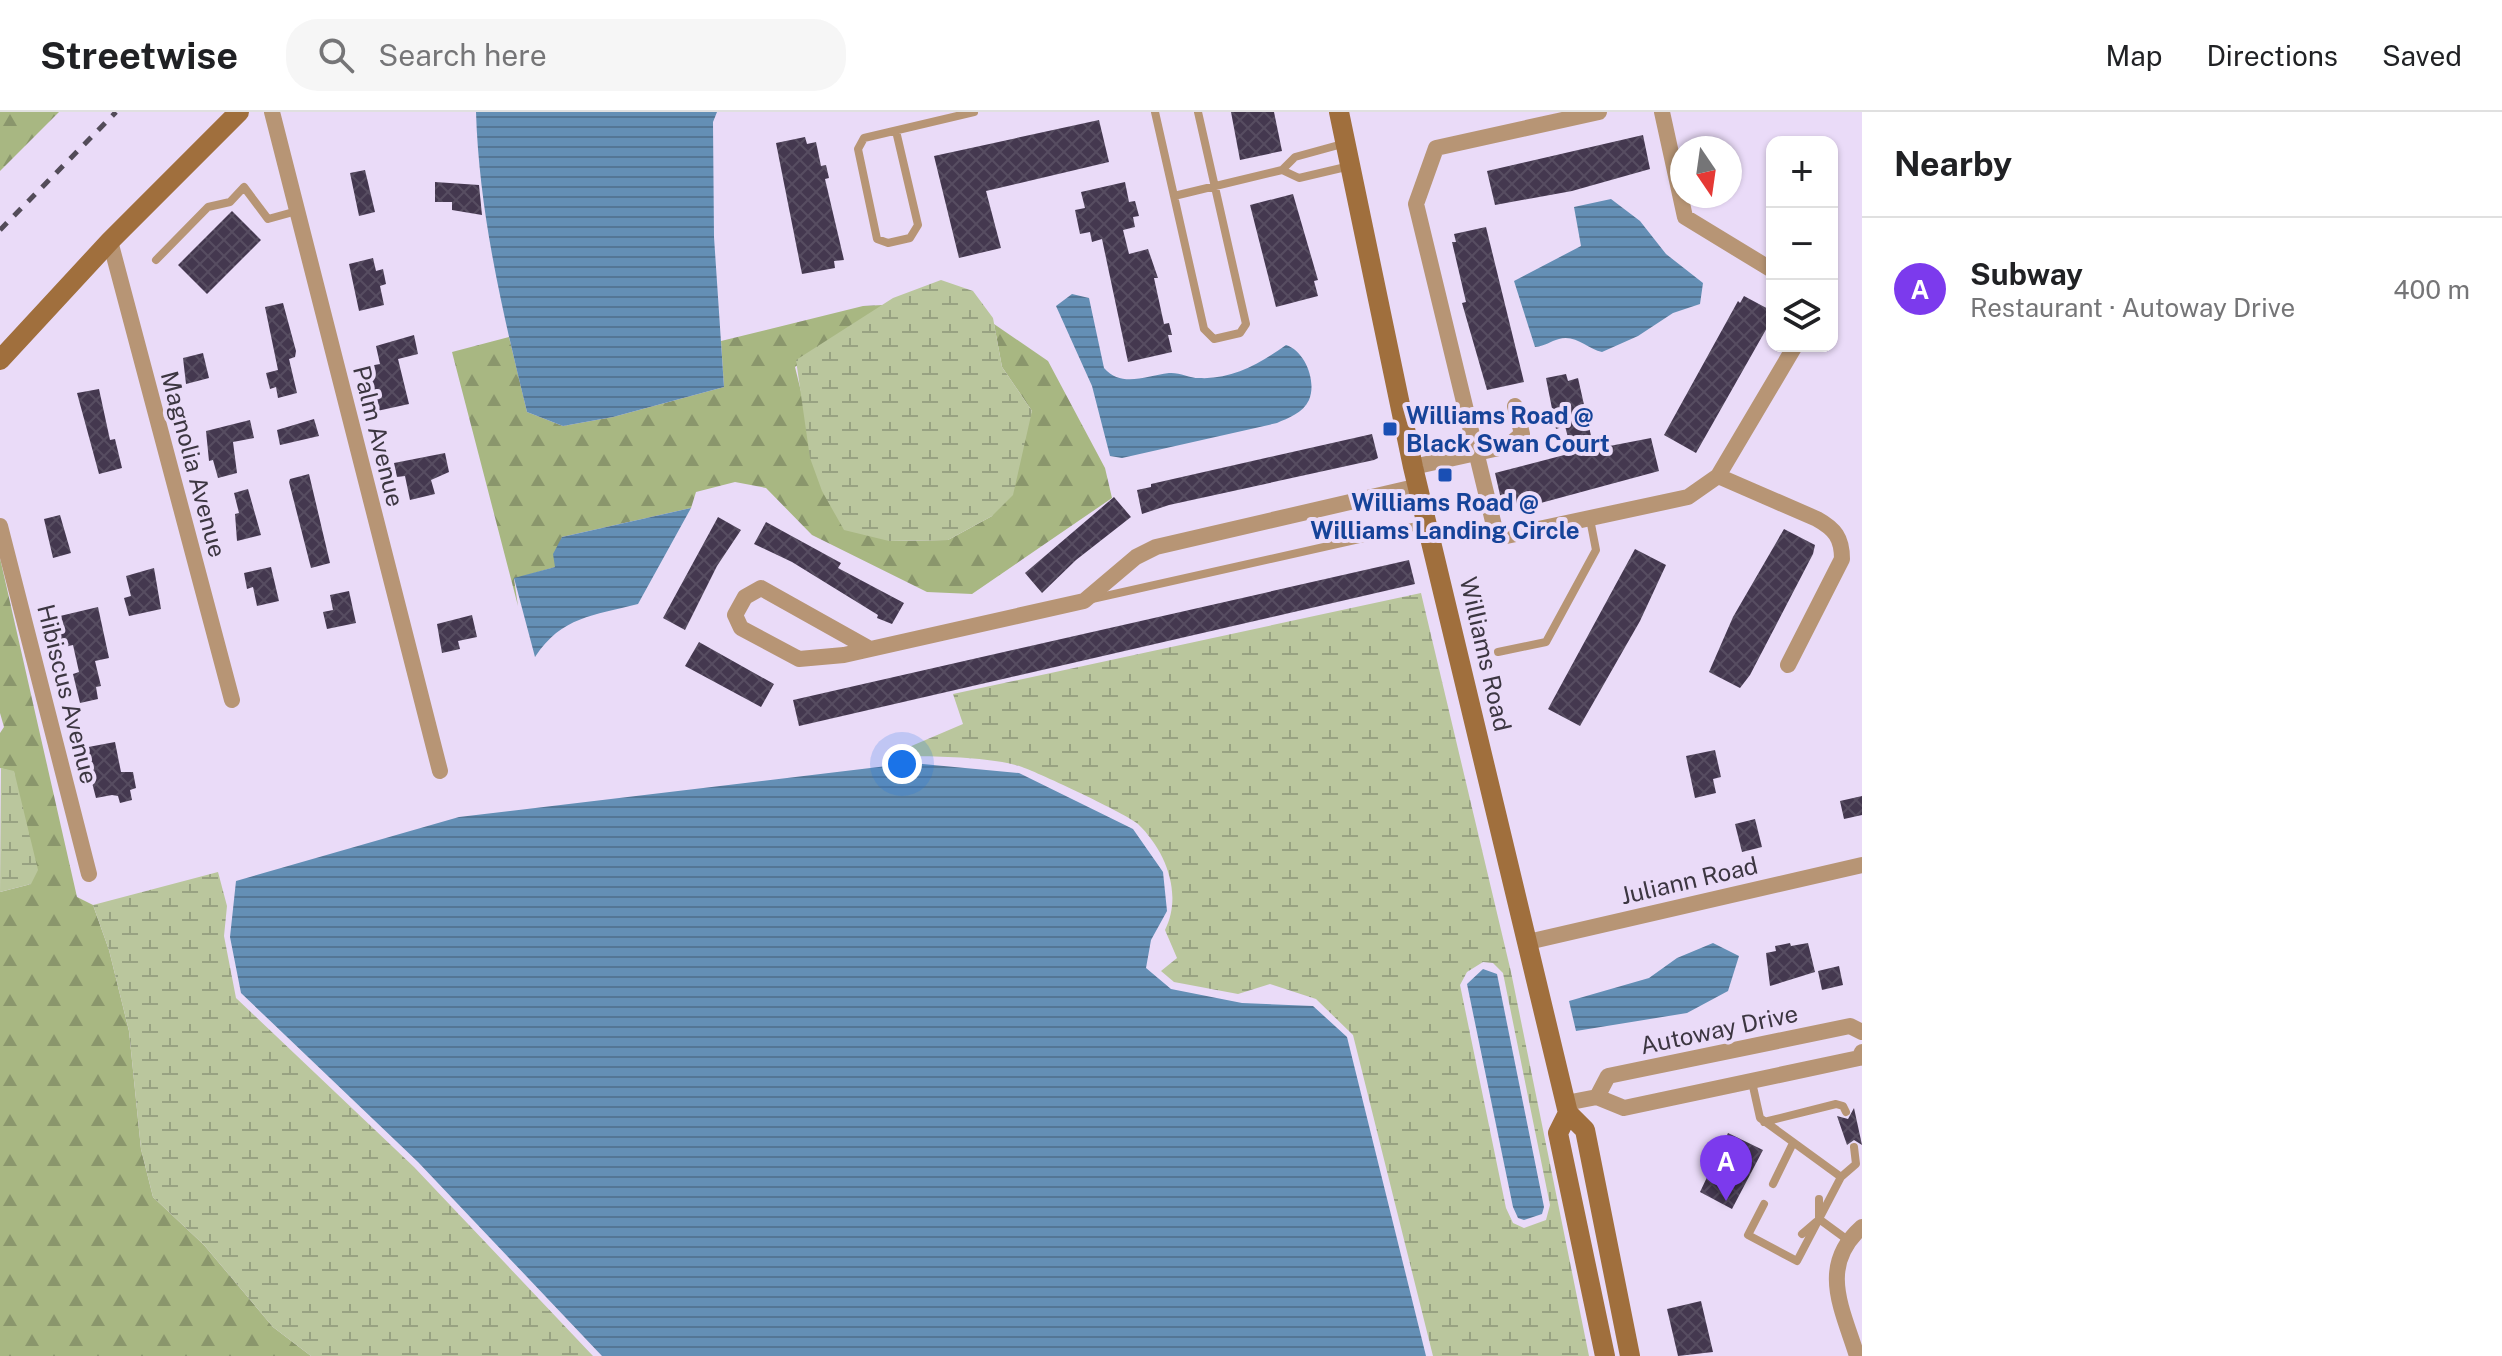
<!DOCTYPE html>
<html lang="en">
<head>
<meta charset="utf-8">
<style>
  body { margin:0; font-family:"Public Sans",sans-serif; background:#f6f6f6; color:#202124 }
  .controls { position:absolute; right:24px; top:24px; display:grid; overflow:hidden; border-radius:16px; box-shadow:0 2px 6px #0004 }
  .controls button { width:72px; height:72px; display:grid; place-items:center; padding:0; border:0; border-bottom:2px solid #e0e0e0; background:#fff; color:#202124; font:40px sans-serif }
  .compass { position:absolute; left:1670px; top:24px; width:72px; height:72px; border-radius:50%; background:#fff; box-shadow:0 2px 6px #0004; rotate:167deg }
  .you { position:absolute; left:902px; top:652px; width:28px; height:28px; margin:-20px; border:6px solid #fff; border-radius:50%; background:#1a73e8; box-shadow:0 0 0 12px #1a73e833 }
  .badge { display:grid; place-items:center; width:52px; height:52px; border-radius:50%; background:#7c3aed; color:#fff; font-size:26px; font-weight:700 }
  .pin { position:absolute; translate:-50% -66px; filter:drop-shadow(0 2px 4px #0008) }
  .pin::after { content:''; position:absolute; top:42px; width:28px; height:24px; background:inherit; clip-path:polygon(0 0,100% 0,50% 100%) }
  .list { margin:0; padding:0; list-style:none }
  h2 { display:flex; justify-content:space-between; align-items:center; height:104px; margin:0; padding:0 32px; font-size:34px }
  h2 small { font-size:26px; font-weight:400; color:#757577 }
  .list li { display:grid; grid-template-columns:52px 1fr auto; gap:24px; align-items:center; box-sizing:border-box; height:144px; padding:0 32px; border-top:2px solid #e0e0e0 }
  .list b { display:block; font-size:30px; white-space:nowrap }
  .list p { margin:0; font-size:26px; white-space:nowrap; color:#757577 }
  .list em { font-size:26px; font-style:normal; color:#757577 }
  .icon { flex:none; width:44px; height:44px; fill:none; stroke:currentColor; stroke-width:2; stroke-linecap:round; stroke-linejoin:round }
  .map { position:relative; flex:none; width:1862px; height:1244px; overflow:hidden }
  header { display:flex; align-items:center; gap:48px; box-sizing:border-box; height:112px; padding:0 40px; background:#fff; border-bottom:2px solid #e0e0e0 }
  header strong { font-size:38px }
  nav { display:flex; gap:44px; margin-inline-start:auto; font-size:28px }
  .search { width:560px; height:72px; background:#f6f6f6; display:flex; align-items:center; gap:20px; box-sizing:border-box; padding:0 28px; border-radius:32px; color:#757577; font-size:30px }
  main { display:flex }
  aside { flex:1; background:#fff }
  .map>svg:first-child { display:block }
</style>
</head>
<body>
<header>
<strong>Streetwise</strong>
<div class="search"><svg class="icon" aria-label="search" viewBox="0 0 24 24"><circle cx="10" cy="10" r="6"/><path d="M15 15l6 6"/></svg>Search here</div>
<nav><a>Map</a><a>Directions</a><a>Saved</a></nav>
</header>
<main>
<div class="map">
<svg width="1862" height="1244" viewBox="0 0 1862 1244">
  <defs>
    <pattern id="forest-firs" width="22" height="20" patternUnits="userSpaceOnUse" patternTransform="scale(2)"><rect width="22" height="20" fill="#a8b782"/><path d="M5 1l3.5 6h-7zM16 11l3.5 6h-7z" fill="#8a966c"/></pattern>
    <pattern id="wetland-marsh" width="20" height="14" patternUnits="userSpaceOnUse" patternTransform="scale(2)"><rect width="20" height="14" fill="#bac69d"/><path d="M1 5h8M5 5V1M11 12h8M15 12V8" fill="none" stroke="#98a282"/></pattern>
    <pattern id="water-rules" width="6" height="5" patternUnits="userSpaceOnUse" patternTransform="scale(2)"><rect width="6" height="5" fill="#648fb5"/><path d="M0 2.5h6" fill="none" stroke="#547695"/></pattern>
    <pattern id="building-cross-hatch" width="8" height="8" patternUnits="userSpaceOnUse" patternTransform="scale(2)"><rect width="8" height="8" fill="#44384f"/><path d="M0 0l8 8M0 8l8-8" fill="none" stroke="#574d61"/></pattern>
  </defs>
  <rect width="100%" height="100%" fill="#eadbf8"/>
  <!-- forest -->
  <path fill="url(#forest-firs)" d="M0,0H59L0,59Z
    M883,193L795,255L806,300L890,429L948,428L992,404L1032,299L1002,255L994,212L1048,249L1105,356L1112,386L972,482L927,480L812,423L766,376L735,370L696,380L691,396L562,425L555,455L514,467L518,494L452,240L509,225L527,300L563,314L613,305L724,275L721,229L863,194Z
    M0,446L77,785L93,793L109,838L129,919L141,1037L153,1085L204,1133L273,1215L311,1244H0V780L31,772L14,660L0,656V621L4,615L0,601Z"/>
  <!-- wetland -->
  <path fill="url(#wetland-marsh)" fill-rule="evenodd" d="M941,168L973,179L993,206L1002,255L1032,299L1013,383L992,404L948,428L889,429L844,418L822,379L810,346L796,248L893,186Z
    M1421,481L1511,860L1589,1244H1433L1353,923L1316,887L1270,872L1238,882L1174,870L1161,859L1177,846L1165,818C1183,782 1166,739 1138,712C1127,702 1039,661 1022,655C996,645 921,643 893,645L895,641L963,612L953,582ZM1483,850L1493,851L1503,861L1550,1093L1546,1108L1524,1116L1513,1111L1506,1096L1460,873L1467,860Z
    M1,656L14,659L38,758L31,772L0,780Z
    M218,760L227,794L224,824L236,886L414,1055L593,1244H311L273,1215L204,1133L153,1085L141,1037L129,919L109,838L93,793Z"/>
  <!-- water -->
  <path fill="url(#water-rules)" d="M476,0H717L713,10L714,125L724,275L613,305L563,314L527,300C503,202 479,101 476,0Z
    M1611,87L1640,109L1666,142L1703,171L1700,192L1673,201L1638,224L1602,240C1588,237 1575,222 1559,227C1550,229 1546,234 1535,235L1514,169L1581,134L1574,95Z
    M1072,182L1089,186L1104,256C1122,276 1145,264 1169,261C1179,260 1189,266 1199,266C1232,268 1261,251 1286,233C1305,239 1317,269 1309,288C1303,301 1288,306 1277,311L1122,346L1110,344L1092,274L1056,194Z
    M691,396L638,492C593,504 562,504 535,545L514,466L555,455L553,442L562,425Z
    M912,651L1019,661L1133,717L1163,760L1167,799L1151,828L1146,856L1171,877L1242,891L1313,894L1347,925L1426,1244H602L418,1050L241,881L230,825L236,769L459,705Z
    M1713,831L1739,844L1728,879L1687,901L1576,919L1569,889L1649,866L1677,846Z
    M1483,857L1497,862L1544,1095L1542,1102L1524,1108L1518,1106L1513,1095L1467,872Z"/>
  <!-- building -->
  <path fill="url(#building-cross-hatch)" d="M1231,0H1274L1282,39L1240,48Z
    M1099,8L1109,50L986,79L1001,136L959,146L934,44Z
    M1643,23L1650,57L1572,79L1495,93L1487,59Z
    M805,25L807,32L816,30L821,54L826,53L829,66L825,67L844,148L834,149L835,156L802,162L776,31Z
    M365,58L375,100L359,104L350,61Z
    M435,70L479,73L482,103L452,98V90H435Z
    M1125,70L1129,90L1135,89L1139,104L1133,105L1135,115L1123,118L1129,142L1148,137L1158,166H1154L1164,212L1169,211L1172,223H1168L1172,240L1128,250L1102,127L1092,130L1090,120L1080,122L1075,98L1085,96L1081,80Z
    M1293,82L1318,168L1314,169L1318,184L1276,195L1250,93Z
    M232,99L261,128L207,182L178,153Z
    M1486,115L1524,270L1487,278L1462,191L1466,190L1452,130H1456L1454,122Z
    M373,146L376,159L383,157L386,172L380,174L384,193L359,199L349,152Z
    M1744,184L1772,199V207L1696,341L1664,323L1738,189L1740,191Z
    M283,191L296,239L295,245L289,247L297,281L278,286L276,275L270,277L266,261L278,258L265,195Z
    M414,223L418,242L398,247L409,292L377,299L372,278L365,268L370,260L369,254L380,252L376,234Z
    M203,241L209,266L186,272L183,246Z
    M1566,262L1568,269L1578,266L1594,337L1651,326L1659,359L1537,392L1503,396L1495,361L1572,341L1565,314L1556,317L1546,266Z
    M99,277L110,328L115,327L122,356L99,362L77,281Z
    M314,307L319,324L280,333L277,318Z
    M250,308L254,326L233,330L237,361L218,366L213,348L209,349L206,319Z
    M1372,322L1378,346L1374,348L1169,393L1142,402L1137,378L1151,375V372Z
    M445,341L449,360L431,368L435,382L410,388L405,364L397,365L394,351Z
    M309,362L330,451L311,456L289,370L290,367Z
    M248,377L261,423L237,429L235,402L239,401L234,381Z
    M1114,385L1131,405L1076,448L1042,481L1025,461Z
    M60,403L71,441L53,446L44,407Z
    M718,405L741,418L717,454L685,518L663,506Z
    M766,410L841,451L838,456L904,491L892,512L877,506L878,503L792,450L754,432Z
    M1784,417L1815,433L1813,442L1750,563L1740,576L1709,560L1733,505Z
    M1635,437L1666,453L1640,509L1580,614L1548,597Z
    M1409,448L1415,472L799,614L793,588Z
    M271,455L279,489L257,494L253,475L247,477L244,461Z
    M154,456L161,497L129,504L124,486L131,484L126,464Z
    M349,479L356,511L327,517L323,500L333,498L330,483Z
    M98,495L109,546L95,549L101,574L96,575L98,587L80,591L73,562L79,560L73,533L48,539L45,524L64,519L60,504Z
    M472,503L477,525L458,529L460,537L442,541L437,512Z
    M699,530L774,572L761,595L685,554Z
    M115,630L121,660H133L136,676L130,678L132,688L120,691L118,684L112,683L96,686L83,636Z
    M1715,638L1721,665L1713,667L1716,681L1695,686L1686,644Z
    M1862,684V703L1844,707L1840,689Z
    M1755,707L1762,735L1742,740L1735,712Z
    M1790,831L1791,834L1808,831L1815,860L1770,874L1766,841L1776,839L1775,834Z
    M1839,854L1843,873L1822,878L1818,859Z
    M1854,996L1862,1033L1854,1028L1847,1033L1837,1004L1848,1007Z
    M1728,1021L1763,1038L1732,1097L1700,1080Z
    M1701,1189L1713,1240L1678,1244L1667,1197Z"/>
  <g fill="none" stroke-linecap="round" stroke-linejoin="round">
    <!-- lane -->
    <path stroke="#b79575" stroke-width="8" d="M1155,0L1174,84L1282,58
      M896,19L918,113L910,126L888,131L877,127L858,37L864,26L974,0
      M1346,31L1295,45L1282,58L1299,66L1350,54
      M1174,84L1204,217L1214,227L1240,221L1246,212L1198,0
      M156,148L208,95L230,90L244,75L268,107L297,99
      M1092,487L1426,412
      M1498,540L1546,530L1596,438L1590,407
      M1752,970L1760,1006L1841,1065L1819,1107L1849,1129
      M1764,1010L1836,992L1843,994L1846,1000
      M1841,1065L1856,1052L1854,1035
      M1773,1072L1793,1031
      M1764,1092L1748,1123L1797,1149L1819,1107V1087
      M1802,1122L1816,1110"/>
    <!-- street -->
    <path stroke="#b79575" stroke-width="16" d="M272,0L440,659
      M1599,0L1436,36L1416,92L1497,426L1688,385L1718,364L1795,234
      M1662,0L1685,105L1772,158
      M110,129L232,588
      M1413,355L1508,334L1522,322L1515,294
      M1718,364L1817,407C1835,417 1842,426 1842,447L1788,553
      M0,414L89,762
      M870,537L761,476L745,485L735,503L741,516L799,547L844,543L1084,489L1136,445L1156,435L1419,374
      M1528,830L1862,753
      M1597,985L1608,964L1850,914L1862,920
      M1566,991L1597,985L1624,996L1859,946L1862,940
      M1857,1244C1842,1196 1818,1154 1862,1115"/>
    <!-- secondary -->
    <path stroke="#a06f3d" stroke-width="20" d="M1339,0L1413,355L1568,1001L1585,1018L1630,1244
      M0,248L110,129L239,0
      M1568,1001L1558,1021L1605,1244"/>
    <!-- rail -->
    <path stroke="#534c59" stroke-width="5" stroke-dasharray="10 10" stroke-linecap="butt" d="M0,118L116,0"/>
  </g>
  <!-- markers -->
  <g fill="#1a4fb4" stroke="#eadbf8" stroke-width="3">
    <rect x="1382" y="309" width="16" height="16" rx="4"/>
    <rect x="1437" y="355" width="16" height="16" rx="4"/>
  </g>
  <g text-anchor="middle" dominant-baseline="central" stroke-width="8" stroke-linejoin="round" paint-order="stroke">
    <!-- transit labels -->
    <g font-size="24" font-weight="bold" fill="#164399" stroke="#eadbf8" text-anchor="start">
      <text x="1406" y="303">Williams Road @<tspan x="1406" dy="28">Black Swan Court</tspan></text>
      <text x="1445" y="390" text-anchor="middle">Williams Road @<tspan x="1445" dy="28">Williams Landing Circle</tspan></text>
    </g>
    <!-- street labels -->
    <g font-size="24" fill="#3c3641" stroke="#eadbf8">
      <text transform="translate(379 324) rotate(76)">Palm Avenue</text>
      <text transform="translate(194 352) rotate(75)">Magnolia Avenue</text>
      <text transform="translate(1486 542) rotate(77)">Williams Road</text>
      <text transform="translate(68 582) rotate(76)">Hibiscus Avenue</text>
      <text transform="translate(1689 768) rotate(-13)">Juliann Road</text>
      <text transform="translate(1719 917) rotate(-12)">Autoway Drive</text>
    </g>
  </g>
</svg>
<div class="controls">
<button>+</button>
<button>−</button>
<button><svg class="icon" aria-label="layers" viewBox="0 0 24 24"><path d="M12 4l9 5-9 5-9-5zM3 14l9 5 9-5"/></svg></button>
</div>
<svg class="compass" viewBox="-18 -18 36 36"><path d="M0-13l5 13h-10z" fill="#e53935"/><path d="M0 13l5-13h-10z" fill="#757577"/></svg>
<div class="you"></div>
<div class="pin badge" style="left:1726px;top:1089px">A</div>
</div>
<aside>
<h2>Nearby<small></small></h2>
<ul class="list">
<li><span class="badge">A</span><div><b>Subway</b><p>Restaurant · Autoway Drive</p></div><em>400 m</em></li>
</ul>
</aside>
</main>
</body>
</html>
